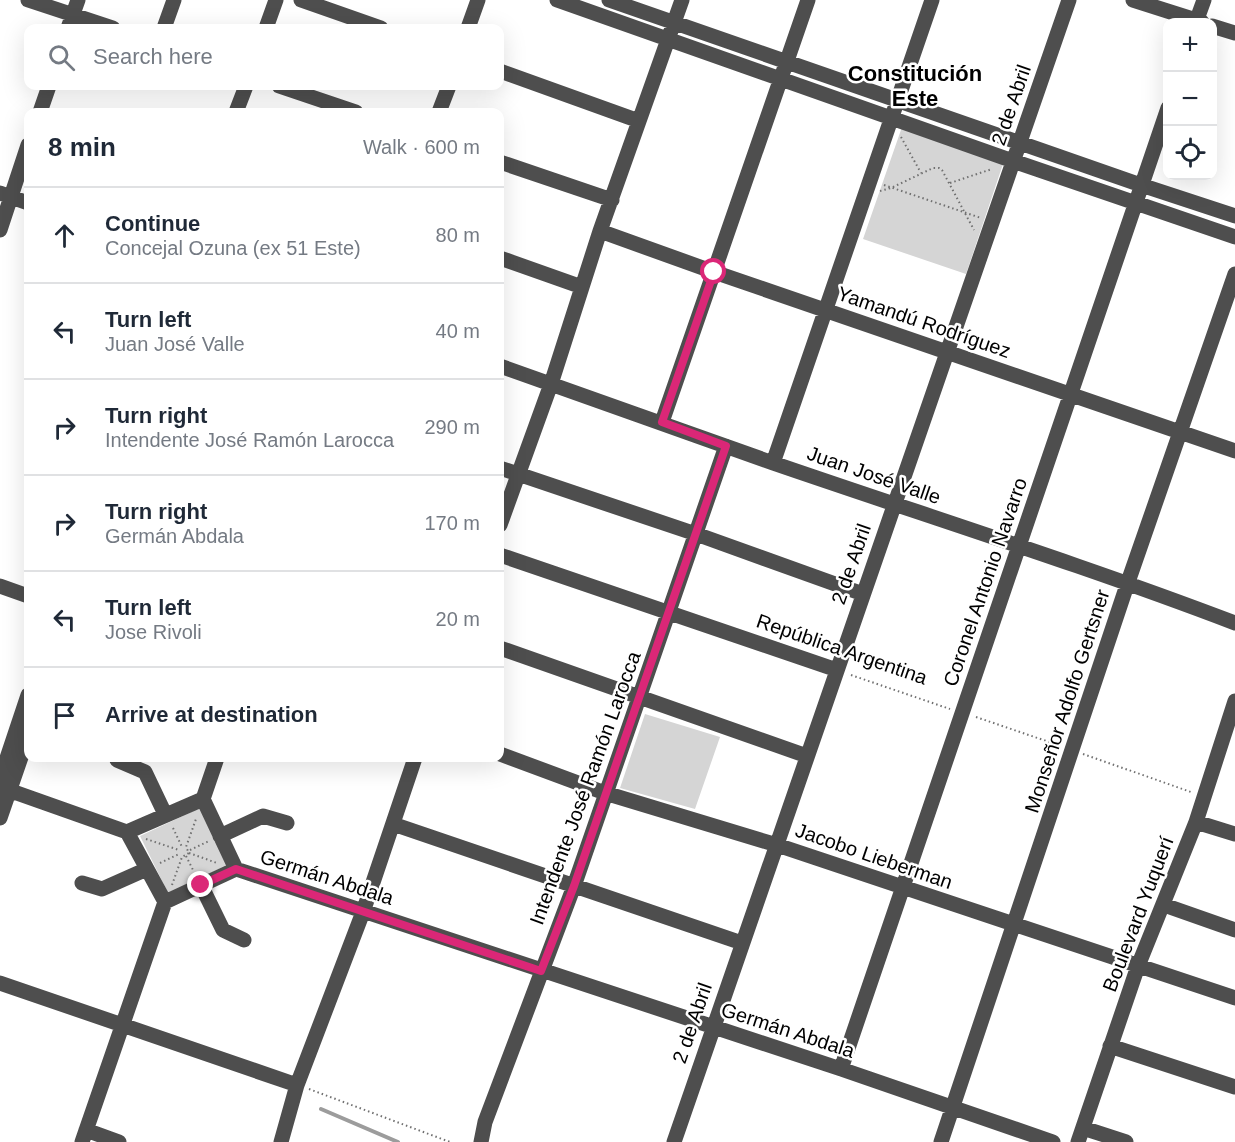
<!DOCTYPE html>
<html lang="en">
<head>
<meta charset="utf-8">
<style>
  body { margin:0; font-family:Arial,sans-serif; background:#f2f2f3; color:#1f2937 }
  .controls { position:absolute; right:18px; top:18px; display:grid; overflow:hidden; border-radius:12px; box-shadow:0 6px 24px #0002 }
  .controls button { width:54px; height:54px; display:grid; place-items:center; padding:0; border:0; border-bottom:2px solid #e0e1e3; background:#fff; color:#1f2937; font:30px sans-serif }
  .stop { position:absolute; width:18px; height:18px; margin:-14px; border:4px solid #db2777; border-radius:50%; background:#fff }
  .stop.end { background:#db2777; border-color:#fff; box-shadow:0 2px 6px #0008 }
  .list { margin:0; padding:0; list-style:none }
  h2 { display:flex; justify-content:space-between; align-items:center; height:78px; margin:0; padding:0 24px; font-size:26px }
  h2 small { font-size:20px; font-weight:400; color:#747a83 }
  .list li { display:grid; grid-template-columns:39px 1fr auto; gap:18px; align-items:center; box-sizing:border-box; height:96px; padding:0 24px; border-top:2px solid #e0e1e3 }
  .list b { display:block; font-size:22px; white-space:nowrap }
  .list p { margin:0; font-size:20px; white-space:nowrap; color:#747a83 }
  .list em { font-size:20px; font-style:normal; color:#747a83 }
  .icon { flex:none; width:33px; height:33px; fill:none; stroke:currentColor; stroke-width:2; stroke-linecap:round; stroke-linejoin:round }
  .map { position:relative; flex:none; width:1235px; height:1142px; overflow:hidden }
  .search { position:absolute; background:#fff; box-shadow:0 6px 24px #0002; left:24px; top:24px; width:480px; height:66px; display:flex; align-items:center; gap:15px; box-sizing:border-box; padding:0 21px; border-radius:12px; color:#747a83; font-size:22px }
  .panel { position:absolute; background:#fff; box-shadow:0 6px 24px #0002; left:24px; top:108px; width:480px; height:654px; border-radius:12px }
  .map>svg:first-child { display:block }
</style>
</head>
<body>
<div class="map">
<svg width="1235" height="1142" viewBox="0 0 1235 1142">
  <rect width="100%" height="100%" fill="#fff"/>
  <!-- green -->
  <path fill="#d5d5d5" d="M902,127L1004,161L966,274L863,239Z
    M645,714L720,737L695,809L620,788Z
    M200,808L227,865L168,893L140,836Z"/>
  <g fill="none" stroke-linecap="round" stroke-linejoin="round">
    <!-- stream -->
    <path stroke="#9c9c9c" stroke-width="4" d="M321,1109L398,1142"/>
    <!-- path -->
    <path stroke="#707070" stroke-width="2" stroke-dasharray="1.5 3" stroke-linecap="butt" d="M901,137L921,173
      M950,183L992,169
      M884,185L981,218
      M880,191L891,188L933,168H939L942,170L974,230
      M851,675L950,709
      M976,717L1058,745
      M1083,754L1191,792
      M173,828L182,847
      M146,839L179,850
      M190,850L209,841
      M189,853L217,863
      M186,856L194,872
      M160,863L179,854
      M172,885L182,857L189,853L186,847L196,819
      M309,1089L450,1142"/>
    <!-- minor -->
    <path stroke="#4e4e4e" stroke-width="15" d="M28,0L113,28
      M301,0L381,28
      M557,0L1013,161L1235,237
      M609,0L1141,185L1235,216
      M1133,0L1202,22
      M1196,22L1204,0
      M1212,26L1235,33
      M68,28L78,0
      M164,28L174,0
      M266,28L276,0
      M468,28L478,0
      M500,71L639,121
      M279,86L356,112
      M40,112L49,86
      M236,112L246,86
      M439,112L449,86
      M500,162L612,200
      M0,193L28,203
      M0,230L28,145
      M600,231L714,272L1235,451
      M500,258L582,287
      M500,366C591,398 682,431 773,463C927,516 1083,565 1235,623
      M662,422L808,0
      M773,463L932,0
      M500,468L696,534L863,594
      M500,525L551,384L600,231L682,0
      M500,555L837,670
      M0,586L28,596
      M500,648L807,756
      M500,754L605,793L777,845L1235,998
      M117,760L145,772L165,814
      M0,779L28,695
      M0,787L127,832
      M203,799L236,869
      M203,799L217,758
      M0,818L28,737
      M1196,822L1235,834
      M393,824L742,943
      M127,832L203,799
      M127,832L165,902
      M220,836L263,816L287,823
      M236,869L841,1069L1053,1142
      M82,883L102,889L147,869
      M201,885L223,930L244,940
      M165,902L236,869
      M1164,905L1235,930
      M0,983L297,1085
      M1110,1046L1235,1087
      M841,1069L1168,108
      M1083,1128L1126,1142
      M86,1130L119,1142
      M82,1142L165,902
      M281,1142L297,1085L363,912L415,758
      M481,1142L485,1122L574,886L726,446
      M674,1142L1069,0
      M941,1142L1128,582L1235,274
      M1078,1142L1138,966L1196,822L1235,701"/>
  </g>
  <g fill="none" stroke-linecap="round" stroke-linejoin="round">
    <!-- route -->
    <path stroke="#db2777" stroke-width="8" d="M201,885L236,869L541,971L574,886L726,446L662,422L714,272"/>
  </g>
  <g text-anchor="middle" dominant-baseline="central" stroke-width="5" stroke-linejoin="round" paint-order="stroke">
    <!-- street labels -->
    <g font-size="20" fill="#000" stroke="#fff">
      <text transform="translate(1011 105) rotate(-71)">2 de Abril</text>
      <text transform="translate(924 322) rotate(19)">Yamandú Rodríguez</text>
      <text transform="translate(874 475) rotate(19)">Juan José Valle</text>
      <text transform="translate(851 564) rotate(-71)">2 de Abril</text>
      <text transform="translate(985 582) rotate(-71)">Coronel Antonio Navarro</text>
      <text transform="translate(842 649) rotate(19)">República Argentina</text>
      <text transform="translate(1067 701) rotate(-72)">Monseñor Adolfo Gertsner</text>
      <text transform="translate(585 788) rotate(-70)">Intendente José Ramón Larocca</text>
      <text transform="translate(874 856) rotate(19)">Jacobo Lieberman</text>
      <text transform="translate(327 877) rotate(18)">Germán Abdala</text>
      <text transform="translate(1138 914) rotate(-69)">Boulevard Yuquerí</text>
      <text transform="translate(692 1023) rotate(-71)">2 de Abril</text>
      <text transform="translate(788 1030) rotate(18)">Germán Abdala</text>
    </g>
    <!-- quarter labels -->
    <g font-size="22" font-weight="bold" fill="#000" stroke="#fff">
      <text x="915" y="73">Constitución<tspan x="915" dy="25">Este</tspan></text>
    </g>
  </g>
</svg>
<div class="controls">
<button>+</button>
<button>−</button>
<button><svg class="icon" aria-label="locate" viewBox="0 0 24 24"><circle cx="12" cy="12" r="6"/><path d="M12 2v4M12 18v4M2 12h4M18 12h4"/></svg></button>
</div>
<div class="stop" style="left:714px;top:272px"></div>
<div class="stop end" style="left:201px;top:885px"></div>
<div class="search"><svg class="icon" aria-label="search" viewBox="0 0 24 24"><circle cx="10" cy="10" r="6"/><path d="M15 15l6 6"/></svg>Search here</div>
<section class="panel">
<h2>8 min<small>Walk · 600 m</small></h2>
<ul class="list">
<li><svg class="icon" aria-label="ahead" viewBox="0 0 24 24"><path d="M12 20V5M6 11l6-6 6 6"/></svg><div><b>Continue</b><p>Concejal Ozuna (ex 51 Este)</p></div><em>80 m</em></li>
<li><svg class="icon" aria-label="left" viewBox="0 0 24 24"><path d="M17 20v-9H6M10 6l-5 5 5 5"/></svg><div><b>Turn left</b><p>Juan José Valle</p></div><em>40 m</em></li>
<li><svg class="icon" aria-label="right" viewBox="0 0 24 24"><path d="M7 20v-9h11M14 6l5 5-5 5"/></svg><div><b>Turn right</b><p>Intendente José Ramón Larocca</p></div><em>290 m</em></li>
<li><svg class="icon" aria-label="right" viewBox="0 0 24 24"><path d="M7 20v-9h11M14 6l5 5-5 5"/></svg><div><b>Turn right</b><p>Germán Abdala</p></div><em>170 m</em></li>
<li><svg class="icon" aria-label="left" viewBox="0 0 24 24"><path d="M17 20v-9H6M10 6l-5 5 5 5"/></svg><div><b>Turn left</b><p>Jose Rivoli</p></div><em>20 m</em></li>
<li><svg class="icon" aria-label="arrive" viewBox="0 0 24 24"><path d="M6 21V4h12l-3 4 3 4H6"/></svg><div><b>Arrive at destination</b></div></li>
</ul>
</section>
</div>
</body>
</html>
